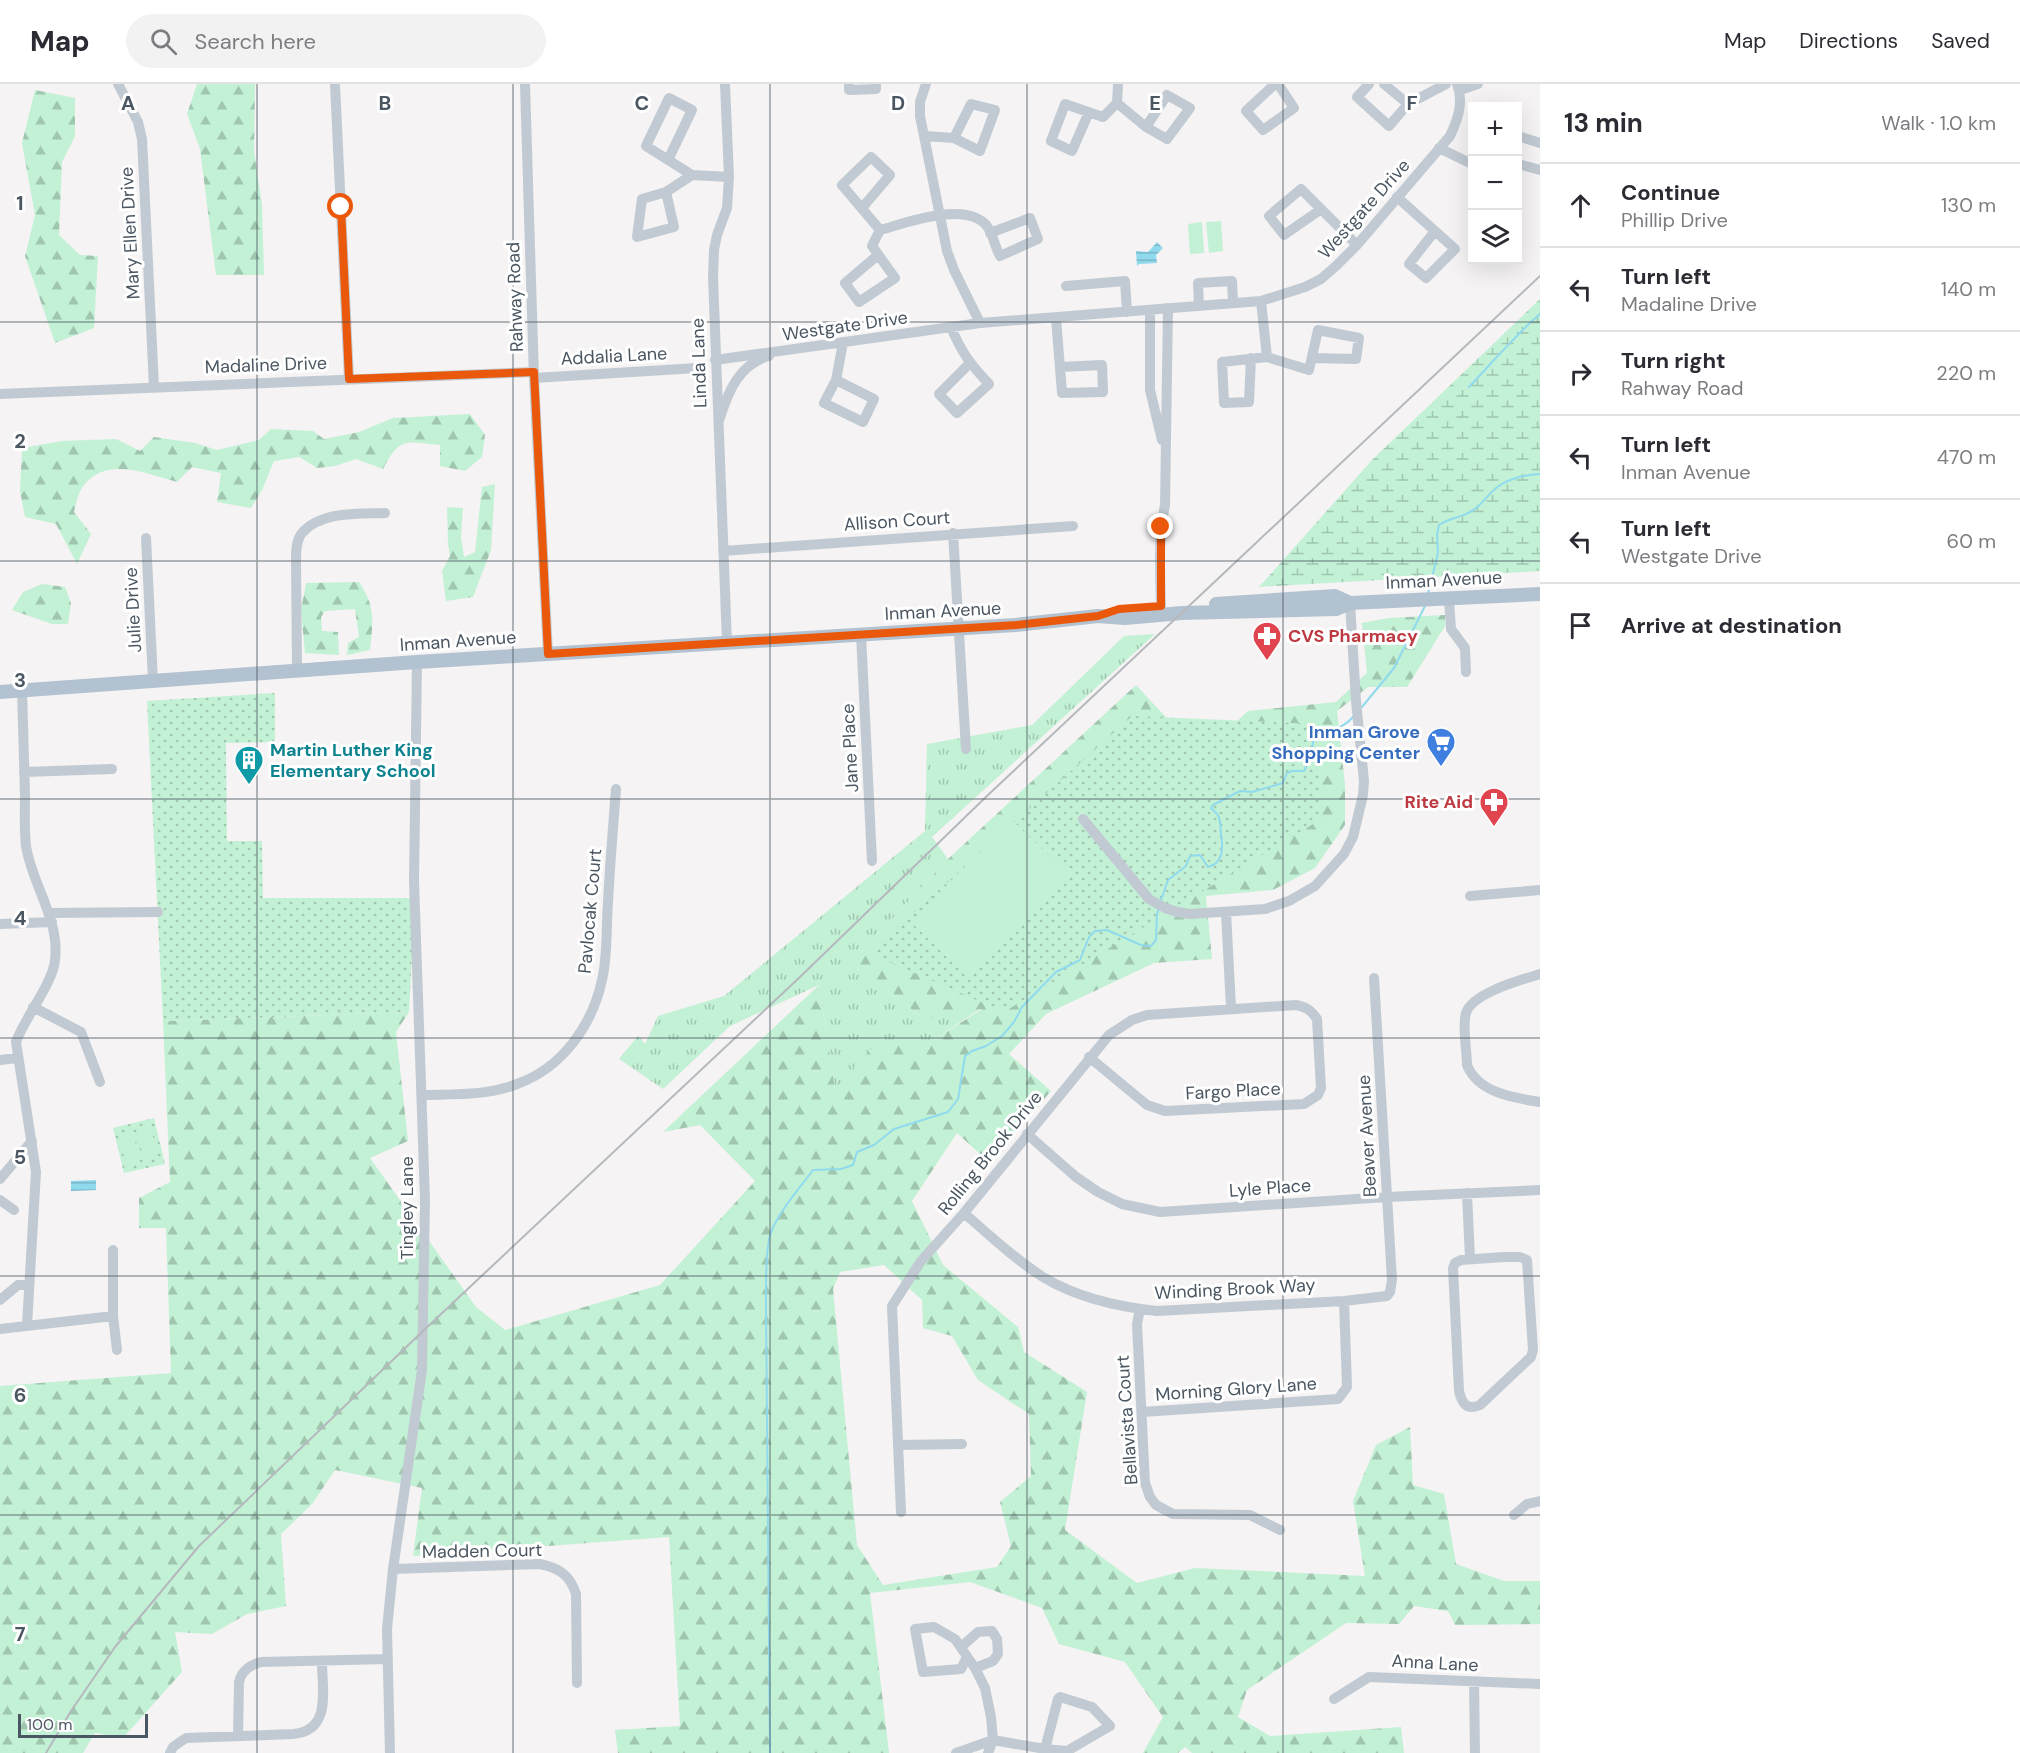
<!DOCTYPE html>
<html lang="en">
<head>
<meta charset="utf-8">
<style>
  body { margin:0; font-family:"DM Sans",sans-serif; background:#f2f2f3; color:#2b2b33 }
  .controls { position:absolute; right:18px; top:18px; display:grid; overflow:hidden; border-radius:0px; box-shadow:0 6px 24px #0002 }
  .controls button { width:54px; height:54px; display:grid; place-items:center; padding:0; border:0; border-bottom:2px solid #e1e1e2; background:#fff; color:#2b2b33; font:30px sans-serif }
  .scale { position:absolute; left:18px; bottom:15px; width:130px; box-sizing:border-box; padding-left:6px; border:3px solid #4a5661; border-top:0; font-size:16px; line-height:21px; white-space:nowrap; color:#4a5661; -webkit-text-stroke:4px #fff; paint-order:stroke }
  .stop { position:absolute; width:18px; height:18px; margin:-14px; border:4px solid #ea580c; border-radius:50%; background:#fff }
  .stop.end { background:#ea580c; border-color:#fff; box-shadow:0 2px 6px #0008 }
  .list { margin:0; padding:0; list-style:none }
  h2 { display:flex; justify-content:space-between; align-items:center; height:78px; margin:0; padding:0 24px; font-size:26px }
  h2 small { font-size:20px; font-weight:400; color:#7c7c81 }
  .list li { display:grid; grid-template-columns:39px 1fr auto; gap:18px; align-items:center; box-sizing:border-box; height:84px; padding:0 24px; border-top:2px solid #e1e1e2 }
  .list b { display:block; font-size:22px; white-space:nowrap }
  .list p { margin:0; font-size:20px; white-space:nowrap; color:#7c7c81 }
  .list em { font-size:20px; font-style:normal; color:#7c7c81 }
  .icon { flex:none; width:33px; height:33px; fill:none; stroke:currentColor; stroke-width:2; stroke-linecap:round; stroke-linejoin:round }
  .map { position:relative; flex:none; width:1540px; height:1669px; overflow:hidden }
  header { display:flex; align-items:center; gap:36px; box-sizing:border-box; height:84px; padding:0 30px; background:#fff; border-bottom:2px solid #e1e1e2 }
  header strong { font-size:28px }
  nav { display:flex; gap:33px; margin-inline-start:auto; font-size:21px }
  .search { width:420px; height:54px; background:#f2f2f3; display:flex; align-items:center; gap:15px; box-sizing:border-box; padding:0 21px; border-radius:33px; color:#7c7c81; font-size:22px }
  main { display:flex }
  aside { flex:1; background:#fff }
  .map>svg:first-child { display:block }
</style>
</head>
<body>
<header>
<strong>Map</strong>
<div class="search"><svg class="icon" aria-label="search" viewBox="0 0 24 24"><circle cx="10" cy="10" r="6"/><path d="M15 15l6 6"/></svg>Search here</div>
<nav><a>Map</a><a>Directions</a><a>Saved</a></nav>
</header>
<main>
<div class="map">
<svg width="1540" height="1669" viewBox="0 0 1540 1669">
  <defs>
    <pattern id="grass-tufts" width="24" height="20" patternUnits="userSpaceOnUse" patternTransform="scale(1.5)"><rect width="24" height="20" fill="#c3f1d5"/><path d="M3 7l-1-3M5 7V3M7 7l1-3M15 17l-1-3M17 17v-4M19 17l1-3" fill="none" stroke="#a0c6b0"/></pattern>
    <pattern id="forest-firs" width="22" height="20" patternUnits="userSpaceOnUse" patternTransform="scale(1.5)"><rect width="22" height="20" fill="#c3f1d5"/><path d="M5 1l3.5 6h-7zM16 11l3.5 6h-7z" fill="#a0c6b0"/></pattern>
    <pattern id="wetland-marsh" width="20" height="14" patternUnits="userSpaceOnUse" patternTransform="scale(1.5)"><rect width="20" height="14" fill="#c3f1d5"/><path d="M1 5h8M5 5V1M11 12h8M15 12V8" fill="none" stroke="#a0c6b0"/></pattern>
    <pattern id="park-dots" width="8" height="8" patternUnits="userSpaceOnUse" patternTransform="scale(1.5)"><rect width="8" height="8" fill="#c3f1d5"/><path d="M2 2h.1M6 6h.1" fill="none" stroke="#a0c6b0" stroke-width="1.8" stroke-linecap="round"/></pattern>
    <pattern id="water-rules" width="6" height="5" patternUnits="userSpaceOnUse" patternTransform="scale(1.5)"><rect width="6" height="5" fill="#90daee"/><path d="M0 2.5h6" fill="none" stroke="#78b4c4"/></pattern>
  </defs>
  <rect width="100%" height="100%" fill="#f5f3f3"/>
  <!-- grass -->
  <path fill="url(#grass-tufts)" d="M1155,550L932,753L948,775L851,879L923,934L983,923L926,961L875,962L835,1006L819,901L730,942L663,1005L619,975L638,952L645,960L658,932L724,912L925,747L927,660L1032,641L1124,552Z"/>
  <!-- forest -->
  <path fill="url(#forest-firs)" fill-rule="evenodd" d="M197,0H255L254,67L262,121L264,191H216L200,65L187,30Z
    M35,6L75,14V52L62,78L59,151L80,171L98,172L94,244L55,259L25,172L35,131L22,59Z
    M470,330L485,351L482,373L465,387L440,382V361C406,358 400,352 383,385L356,375L335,382L317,384L299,373L274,377L262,406L251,424L217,418L221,389L192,383L177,398C147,390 107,372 84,401C78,408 76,420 74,428L91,450L77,480L56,440L25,433L20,407L22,364L62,357L116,355L140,367L154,353L195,359L217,366L259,356L271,345L313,347L324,355L359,348L393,334Z
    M495,400L491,466L473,513L446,517L442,487L450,472L448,460L447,423L463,424L461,453L464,473L475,468L482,403Z
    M359,498C376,524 373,536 370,566L347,571L348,559L359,553L355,525L325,527L321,533L322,547L338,548L339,571L305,569L301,526L306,499Z
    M42,500L65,503L71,519L68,540H52L12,526L23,508Z
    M1445,531V542L1407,603H1368L1337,627L1345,700V741L1315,784L1273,806L1206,812L1212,875L1154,879L1046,930L1009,970L1051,1007L990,1079L957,1049L912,1117L943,1181L1018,1243L1024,1268L1087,1308L1065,1446L1137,1499L1195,1484L1365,1492L1353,1417L1376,1361L1410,1343L1413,1401L1444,1410L1456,1480L1504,1497H1540V1540L1455,1541L1448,1527L1414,1522L1399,1540L1346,1539L1247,1606L1238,1633L1270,1652L1401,1643L1404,1669H1192L1185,1663L1178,1669H1143L1163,1633L1125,1578L1059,1560L1042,1524L970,1498L870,1509L889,1669H618L615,1646L680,1642L669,1453L413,1472L422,1404L335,1386L312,1420L281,1450L286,1522L247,1530L212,1550L175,1548L182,1588L123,1654L95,1649L83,1669H0V1302L171,1289L166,1144H139V1114L170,1098L163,937L409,928L396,948L408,1057L370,1074L476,1223L505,1246L660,1201L755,1097L700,1041L663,1048L819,901L835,1005L875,961H926L982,925L923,934L851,879L948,775L1136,601L1174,642L1223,650L1248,627L1336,618L1367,589L1362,539L1389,534ZM884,1181L922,1216L923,1244L952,1252L978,1296L1029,1330L1031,1392L1000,1418L1011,1462L997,1483L883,1501L857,1461L833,1205L840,1188Z"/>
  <!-- wetland -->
  <path fill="url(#wetland-marsh)" d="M1540,215V487L1259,503L1373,375Z"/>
  <!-- park -->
  <path fill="url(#park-dots)" d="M275,609V658L226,659L227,757H262L263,814H415L409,928L163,937L147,617Z
    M1132,632L1315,640L1323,734L1004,928L869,869Z
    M154,1034L165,1080L124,1089L113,1044Z"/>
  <!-- pitch -->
  <path fill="#c3f1d5" d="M1221,137L1223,167L1209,169L1206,138Z
    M1202,138L1204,169L1190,170L1188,140Z
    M1012,736L1070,792L968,894L911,838Z
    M151,1044L158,1073L144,1077L137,1047Z
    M133,1048L140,1078L126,1081L119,1051Z"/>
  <!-- water -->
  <path fill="url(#water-rules)" d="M1157,158L1163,164L1156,171L1157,179L1139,180L1137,182L1136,167L1148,168Z
    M96,1096V1106L71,1107V1097Z"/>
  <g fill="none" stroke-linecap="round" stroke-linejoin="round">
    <!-- stream -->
    <path stroke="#90daee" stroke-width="2" d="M1469,303C1493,278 1514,252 1540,230
      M1428,510L1438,469L1437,451L1439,441C1449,434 1460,434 1470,428C1478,424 1482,418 1488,412C1501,396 1520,391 1540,390
      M1362,623L1394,584L1425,522
      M1160,819L1168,796L1186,782L1190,772L1200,771L1208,783C1224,779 1223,764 1221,750C1220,744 1221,737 1218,731C1217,730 1212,725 1211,724L1213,721L1240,707L1252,708L1283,699L1287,689L1292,687H1304L1310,675L1314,654C1329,644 1340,648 1354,632
      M770,1669L766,1223C766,1205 765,1164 771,1148C780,1126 799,1105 813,1086L841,1085L853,1081L857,1068L874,1061L894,1045L948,1028L958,1015L965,972L972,967L986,962L1002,952L1014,938L1022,923L1056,888L1080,876L1089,853L1095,847L1107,846L1141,861L1151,862L1156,856L1157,830L1159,824"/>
    <!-- minor -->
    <path stroke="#c1cad2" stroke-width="10" d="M118,0L138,38L142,55L154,303
      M335,0L349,295
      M525,0L534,294L548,570
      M725,0L729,93L727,124L717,151L714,166L713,193L727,559
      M849,0V6L876,5V0
      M926,0L920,18V32L947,167L954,186L980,239
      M1275,0L1246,27L1263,46L1294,24L1278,0
      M1369,0L1357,13L1389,42L1408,20L1446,0
      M1384,0L1408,20
      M1460,6L1478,0
      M1117,19L1146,43L1167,11L1190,24L1167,55L1146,43
      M1089,28L1072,67L1051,57L1065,20L1103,33L1117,19L1118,0
      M925,52L954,54L980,67L995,26L971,20L954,54
      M1518,52L1540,59
      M1439,64L1472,80
      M668,76L692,26L669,14L646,62L692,91L729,93
      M1518,80L1540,86
      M666,108L642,115L637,153L674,143L666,108L692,91
      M1397,113L1455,165L1426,194L1409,180L1435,147
      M862,124L890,91L871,73L842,101L880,146C906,139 966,116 987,142C993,150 995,163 1000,172L1038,155L1030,134L990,149
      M1320,126L1284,151L1269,132L1301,105L1357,161
      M878,171L845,199L859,218L895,194L872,162L880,146
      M1066,202L1125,197L1127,228
      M1199,222L1198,199L1232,197L1233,219
      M1150,226V306L1162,356
      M1056,234L1062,309L1103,308L1102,281L1060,283
      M951,243C961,268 971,281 989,300L957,329L939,310L970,279
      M1267,273L1309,286L1318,246L1359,254L1356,275L1312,274
      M1251,274L1249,318L1224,319L1222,278L1267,273L1261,217
      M715,276L980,239L1261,217L1305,203L1321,195L1336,182L1357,161L1450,52C1458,35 1464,18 1457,0
      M534,294L697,284
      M836,296L874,315L863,338L824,319L836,296L843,259
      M0,310L534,288
      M720,334C728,308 739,280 769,272
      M953,449L966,665
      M146,454L153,597
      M723,467L1073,442
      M1449,515L1451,545L1465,564L1466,588
      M1161,522C1160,488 1158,455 1165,421L1168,224
      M861,550L872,777
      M297,586L296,477C296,468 296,456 302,449C321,427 359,430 385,429
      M22,606C23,641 24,676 25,711C25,728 24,745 26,762C32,801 60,835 55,876C53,899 25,933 16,958L36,1088L27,1241
      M24,688L112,685
      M1083,735L1149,815L1165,824L1177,828L1190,830L1265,825L1289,817L1315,802L1344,770L1353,753L1363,711L1364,697L1356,617L1350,519
      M1470,812L1540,806
      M1226,828L1231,924
      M49,829L158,828
      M0,840L52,838
      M1540,890C1521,896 1472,909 1466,929C1462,942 1467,967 1467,981C1478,1009 1514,1014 1540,1018
      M33,923L81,948L100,998
      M0,976L18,974
      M422,1011C454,1010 487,1012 517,1000C562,984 592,942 602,896C608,871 606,843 608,818C610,781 613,743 616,705
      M1027,1050L1076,1093L1098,1108L1122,1120L1160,1128L1387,1113L1540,1106
      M0,1095L32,1057
      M1467,1109L1470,1175
      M0,1116L14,1126
      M964,1129C988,1150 1017,1177 1043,1193C1076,1213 1119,1223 1157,1227L1344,1217L1387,1212L1390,1208L1392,1196L1374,894
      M113,1166V1232L117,1266
      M1504,1173H1520L1527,1176L1533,1266L1531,1273L1480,1321C1466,1327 1462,1319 1459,1307L1453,1184L1455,1179L1461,1176Z
      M0,1216L18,1201H29
      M1140,1225L1137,1240L1145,1399L1150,1413L1156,1421L1173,1430L1250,1431L1280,1446
      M0,1245L113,1232
      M1142,1328L1338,1315L1347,1303L1344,1217
      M899,1361L962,1360
      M901,1428L892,1222L921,1177L964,1129L1109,951L1132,936L1147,931L1296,921C1306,923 1311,926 1317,935L1321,1004L1318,1011L1304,1020L1165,1027L1147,1021L1089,973
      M1514,1431L1527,1420L1540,1417
      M393,1485L540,1480C559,1484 570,1491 576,1510L577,1599
      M961,1563L978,1548L992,1547L997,1555L998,1570L993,1577L975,1584
      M967,1573L961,1585L923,1588L915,1545L934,1543L955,1555L975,1584L985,1604L991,1633L993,1656L988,1669
      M1474,1598L1475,1669
      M1060,1613L1092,1623L1110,1642L1067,1667L1045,1665L1058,1615Z
      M1334,1615L1369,1593L1540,1600
      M238,1652L239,1598C242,1586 250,1581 261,1578L388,1575
      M170,1669L173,1663L186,1654L293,1650C332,1647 322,1606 322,1577
      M390,1669L387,1545L393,1485L422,1286L425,1116L414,797L417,578
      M956,1669L993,1656L1045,1665"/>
    <!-- major -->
    <path stroke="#b3c2d1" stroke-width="14" d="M1216,520L1335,512L1350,519
      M0,608L417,578L1015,541L1098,532L1125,534L1182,529L1336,525L1350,519L1540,510"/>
    <!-- rail -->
    <path stroke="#b5b8bd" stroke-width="2" d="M46,1669L71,1627L115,1563L199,1462L423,1247L800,893L988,711L1540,192"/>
  </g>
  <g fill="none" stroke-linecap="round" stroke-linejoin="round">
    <!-- route -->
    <path stroke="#ea580c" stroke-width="8" d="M341,123L349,295L534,288L548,570L1016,541L1098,532L1119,525L1161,522V443"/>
  </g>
  <!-- grid -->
  <path fill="none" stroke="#4a5661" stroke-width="1.5" stroke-opacity="0.55" d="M257,0V1669M513,0V1669M770,0V1669M1027,0V1669M1283,0V1669M0,238H1540M0,477H1540M0,715H1540M0,954H1540M0,1192H1540M0,1431H1540"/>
  <!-- icons -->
  <defs>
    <g id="pharmacy-pin" transform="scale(1.5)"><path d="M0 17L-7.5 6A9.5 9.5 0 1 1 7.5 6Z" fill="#e0444e" stroke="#fff"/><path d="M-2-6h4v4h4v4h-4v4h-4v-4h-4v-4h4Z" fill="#fff"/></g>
    <g id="supermarket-pin" transform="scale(1.5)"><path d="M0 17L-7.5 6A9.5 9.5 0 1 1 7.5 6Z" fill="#3f7fe0" stroke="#fff"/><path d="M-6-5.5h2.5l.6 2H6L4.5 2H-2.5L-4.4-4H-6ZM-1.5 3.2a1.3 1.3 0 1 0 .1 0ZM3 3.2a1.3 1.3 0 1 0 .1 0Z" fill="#fff"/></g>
    <g id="building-pin" transform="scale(1.5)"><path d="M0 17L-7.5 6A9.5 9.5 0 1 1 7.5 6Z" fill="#0f9aa8" stroke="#fff"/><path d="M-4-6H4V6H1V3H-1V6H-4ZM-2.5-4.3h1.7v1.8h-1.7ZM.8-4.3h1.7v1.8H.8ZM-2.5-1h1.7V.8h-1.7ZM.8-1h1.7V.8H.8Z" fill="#fff"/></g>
  </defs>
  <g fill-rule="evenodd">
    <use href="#pharmacy-pin" x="1267" y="552"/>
    <use href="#supermarket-pin" x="1441" y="658"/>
    <use href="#building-pin" x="249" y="676"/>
    <use href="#pharmacy-pin" x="1494" y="718"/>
  </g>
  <g text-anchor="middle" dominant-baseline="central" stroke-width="6" stroke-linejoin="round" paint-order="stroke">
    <!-- street labels -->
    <g font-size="18" fill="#4a5661" stroke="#fff">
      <text transform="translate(1364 125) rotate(-48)">Westgate Drive</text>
      <text transform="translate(130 149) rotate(-93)">Mary Ellen Drive</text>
      <text transform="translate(515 213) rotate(-92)">Rahway Road</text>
      <text transform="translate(845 242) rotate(-8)">Westgate Drive</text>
      <text transform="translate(614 272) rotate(-3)">Addalia Lane</text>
      <text transform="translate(699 279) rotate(-92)">Linda Lane</text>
      <text transform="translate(266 281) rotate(-2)">Madaline Drive</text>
      <text transform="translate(897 437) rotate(-4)">Allison Court</text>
      <text transform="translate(1444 496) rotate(-3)">Inman Avenue</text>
      <text transform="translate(133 526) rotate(-93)">Julie Drive</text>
      <text transform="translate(943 527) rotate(-3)">Inman Avenue</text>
      <text transform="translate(458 557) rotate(-4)">Inman Avenue</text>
      <text transform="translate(850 664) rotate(-93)">Jane Place</text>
      <text transform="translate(590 827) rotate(-85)">Pavlocak Court</text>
      <text transform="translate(1233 1007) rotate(-3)">Fargo Place</text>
      <text transform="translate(1367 1052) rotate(-93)">Beaver Avenue</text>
      <text transform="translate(990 1069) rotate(-51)">Rolling Brook Drive</text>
      <text transform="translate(1270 1104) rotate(-4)">Lyle Place</text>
      <text transform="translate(407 1124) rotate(-90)">Tingley Lane</text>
      <text transform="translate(1235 1205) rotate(-3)">Winding Brook Way</text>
      <text transform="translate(1236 1305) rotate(-4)">Morning Glory Lane</text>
      <text transform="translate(1127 1336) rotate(-94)">Bellavista Court</text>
      <text transform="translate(482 1467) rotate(-1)">Madden Court</text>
      <text transform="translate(1435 1579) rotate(3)">Anna Lane</text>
    </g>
    <!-- health labels -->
    <g font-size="18" font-weight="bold" fill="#be3a42" stroke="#fff" text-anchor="start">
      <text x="1288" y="552">CVS Pharmacy</text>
      <text x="1473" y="718" text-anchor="end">Rite Aid</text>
    </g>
    <!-- shop labels -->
    <g font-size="18" font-weight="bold" fill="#366cbe" stroke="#fff" text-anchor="end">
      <text x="1420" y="648">Inman Grove<tspan x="1420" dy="21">Shopping Center</tspan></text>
    </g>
    <!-- culture labels -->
    <g font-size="18" font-weight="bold" fill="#0d838f" stroke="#fff" text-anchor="start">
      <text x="270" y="666">Martin Luther King<tspan x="270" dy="21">Elementary School</tspan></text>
    </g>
  </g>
  <g font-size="20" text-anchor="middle" font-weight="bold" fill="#4a5661" stroke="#fff" stroke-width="6" stroke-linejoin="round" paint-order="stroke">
    <text x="128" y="26">A</text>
    <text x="385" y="26">B</text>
    <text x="642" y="26">C</text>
    <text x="898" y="26">D</text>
    <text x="1155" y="26">E</text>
    <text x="1412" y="26">F</text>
    <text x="20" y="126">1</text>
    <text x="20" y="364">2</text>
    <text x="20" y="603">3</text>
    <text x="20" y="841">4</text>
    <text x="20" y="1080">5</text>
    <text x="20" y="1318">6</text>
    <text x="20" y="1557">7</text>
  </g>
</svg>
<div class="controls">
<button>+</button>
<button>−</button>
<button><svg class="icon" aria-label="layers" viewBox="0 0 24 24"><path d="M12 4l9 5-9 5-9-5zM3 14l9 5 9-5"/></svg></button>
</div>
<div class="scale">100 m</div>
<div class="stop" style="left:341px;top:123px"></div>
<div class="stop end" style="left:1161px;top:443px"></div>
</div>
<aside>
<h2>13 min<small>Walk · 1.0 km</small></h2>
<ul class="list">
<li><svg class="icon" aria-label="ahead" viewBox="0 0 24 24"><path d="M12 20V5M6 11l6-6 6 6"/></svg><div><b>Continue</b><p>Phillip Drive</p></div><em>130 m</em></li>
<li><svg class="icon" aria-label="left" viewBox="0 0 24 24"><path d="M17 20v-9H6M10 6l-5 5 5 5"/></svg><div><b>Turn left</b><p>Madaline Drive</p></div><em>140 m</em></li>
<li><svg class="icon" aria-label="right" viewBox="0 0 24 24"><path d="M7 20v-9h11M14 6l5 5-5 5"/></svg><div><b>Turn right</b><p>Rahway Road</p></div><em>220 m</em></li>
<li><svg class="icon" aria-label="left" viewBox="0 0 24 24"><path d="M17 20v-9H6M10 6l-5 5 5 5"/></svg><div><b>Turn left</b><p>Inman Avenue</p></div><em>470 m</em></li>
<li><svg class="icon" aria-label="left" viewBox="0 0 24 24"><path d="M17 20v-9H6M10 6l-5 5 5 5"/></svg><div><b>Turn left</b><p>Westgate Drive</p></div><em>60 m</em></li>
<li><svg class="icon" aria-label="arrive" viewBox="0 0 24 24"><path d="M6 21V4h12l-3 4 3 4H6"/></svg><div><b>Arrive at destination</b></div></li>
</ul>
</aside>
</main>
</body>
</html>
